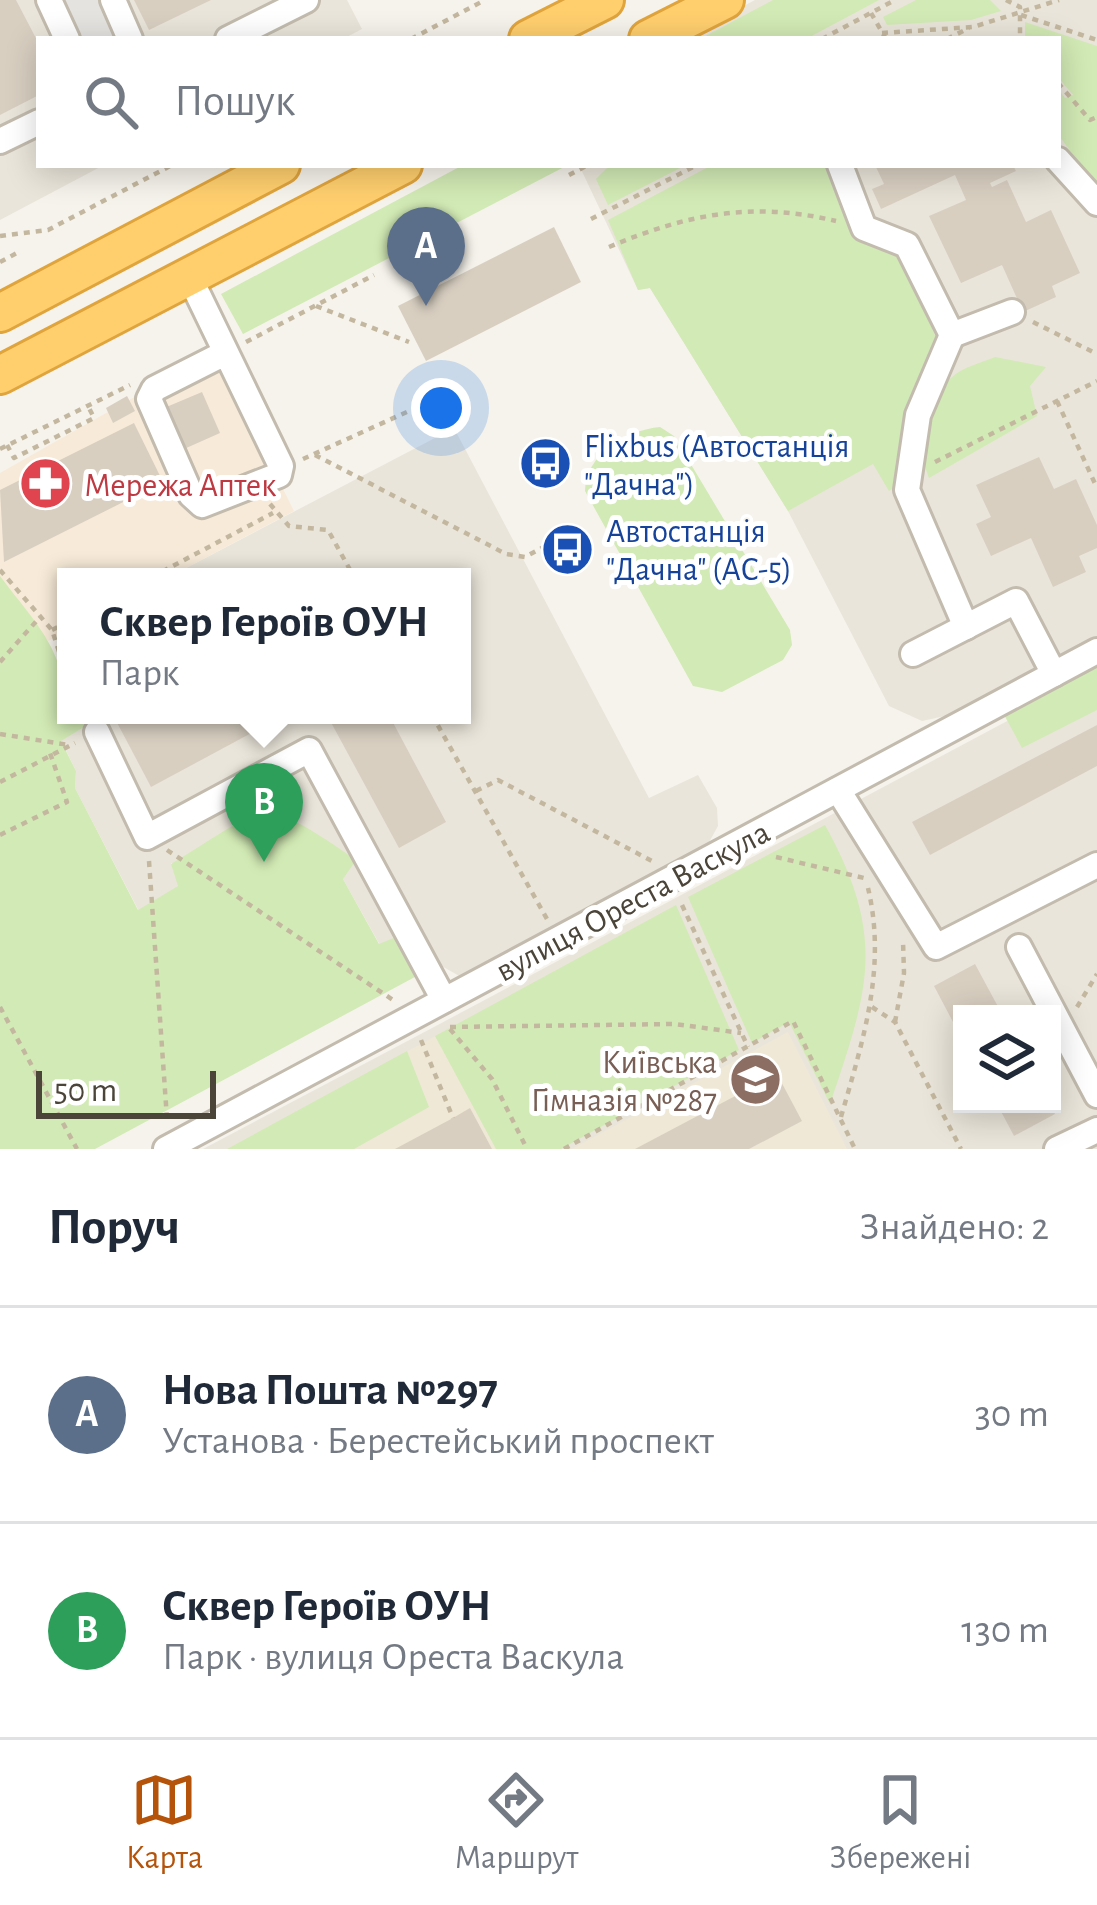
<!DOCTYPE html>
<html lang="uk">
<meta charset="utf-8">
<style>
:root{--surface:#fff;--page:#f2f2f3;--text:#1f2937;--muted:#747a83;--line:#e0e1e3;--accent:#b45309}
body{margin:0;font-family:"Alegreya Sans",sans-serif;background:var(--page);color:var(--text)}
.controls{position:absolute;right:36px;bottom:36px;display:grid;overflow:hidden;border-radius:0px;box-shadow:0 6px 30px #0003}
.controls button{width:108px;height:108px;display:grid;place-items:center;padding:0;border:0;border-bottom:3px solid var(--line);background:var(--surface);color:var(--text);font:60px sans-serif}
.scale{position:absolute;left:36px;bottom:30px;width:180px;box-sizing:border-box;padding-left:12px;border:6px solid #4b4439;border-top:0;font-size:33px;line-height:42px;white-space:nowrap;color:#4b4439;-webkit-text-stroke:9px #fff;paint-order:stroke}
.you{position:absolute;left:441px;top:408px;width:42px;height:42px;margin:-30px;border:9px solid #fff;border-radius:50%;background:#1a73e8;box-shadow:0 0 0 18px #1a73e833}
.badge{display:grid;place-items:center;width:78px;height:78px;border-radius:50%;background:var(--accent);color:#fff;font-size:39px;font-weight:700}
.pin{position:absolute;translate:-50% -99px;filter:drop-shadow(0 3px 6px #0008)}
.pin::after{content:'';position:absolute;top:63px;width:42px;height:36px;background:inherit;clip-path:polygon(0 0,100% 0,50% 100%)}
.popup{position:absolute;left:57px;top:568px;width:414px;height:156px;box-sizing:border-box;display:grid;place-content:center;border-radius:0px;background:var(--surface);filter:drop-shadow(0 3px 9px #0005);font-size:39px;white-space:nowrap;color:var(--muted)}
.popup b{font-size:45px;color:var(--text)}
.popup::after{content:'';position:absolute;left:50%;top:100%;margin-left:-24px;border:24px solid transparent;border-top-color:var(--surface)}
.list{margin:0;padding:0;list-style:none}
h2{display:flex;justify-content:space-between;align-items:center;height:156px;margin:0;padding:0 48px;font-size:51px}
h2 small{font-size:39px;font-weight:400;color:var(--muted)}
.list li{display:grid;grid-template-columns:78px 1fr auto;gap:36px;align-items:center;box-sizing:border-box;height:216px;padding:0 48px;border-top:3px solid var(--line)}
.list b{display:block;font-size:45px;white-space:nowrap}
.list p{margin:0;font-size:39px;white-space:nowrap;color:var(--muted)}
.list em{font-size:39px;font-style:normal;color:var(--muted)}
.icon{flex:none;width:66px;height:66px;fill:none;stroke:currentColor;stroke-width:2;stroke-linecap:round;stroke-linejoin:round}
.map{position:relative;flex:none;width:1097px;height:1149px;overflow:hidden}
.search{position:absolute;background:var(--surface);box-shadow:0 6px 30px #0003;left:36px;right:36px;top:36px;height:132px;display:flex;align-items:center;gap:30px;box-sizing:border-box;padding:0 42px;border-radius:0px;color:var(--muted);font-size:45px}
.sheet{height:588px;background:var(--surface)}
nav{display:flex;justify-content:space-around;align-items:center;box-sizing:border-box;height:168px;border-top:3px solid var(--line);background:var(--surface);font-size:33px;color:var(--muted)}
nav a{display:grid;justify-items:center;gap:6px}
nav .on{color:var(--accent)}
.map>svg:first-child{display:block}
.residential{fill:#eae5da;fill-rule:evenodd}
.commercial{fill:#f7ead8}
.education{fill:#efe8d6}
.green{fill:#d2eab5}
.parking{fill:#e5e3e0}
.building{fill:#d8cfc1}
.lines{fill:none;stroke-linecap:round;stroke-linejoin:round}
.minor-casing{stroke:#c2bbae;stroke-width:30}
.highway-casing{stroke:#e0a43c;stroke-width:42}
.path{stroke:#c4b79f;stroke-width:4.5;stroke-dasharray:6 6;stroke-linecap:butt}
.minor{stroke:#fff;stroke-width:24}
.highway{stroke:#ffcf6e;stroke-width:36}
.labels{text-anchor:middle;stroke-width:10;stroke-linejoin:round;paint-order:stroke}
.transit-label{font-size:33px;fill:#164399;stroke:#fff;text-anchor:start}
.health-label{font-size:33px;fill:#be3a42;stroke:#fff;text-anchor:start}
.street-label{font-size:33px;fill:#4b4439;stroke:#fff}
.education-label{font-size:33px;fill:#785e54;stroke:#fff;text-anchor:end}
</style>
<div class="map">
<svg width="1097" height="1149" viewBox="0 0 1097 1149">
<rect width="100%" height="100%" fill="#f6f3ec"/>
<!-- residential -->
<g class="residential">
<polygon points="0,0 347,0 362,29 343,39 39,39 39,165 104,165 0,220"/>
<polygon points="755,0 1097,0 1097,638 945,716 922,721 889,706 788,511 650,288 638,290 579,165 1058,165 1058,39 681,39"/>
<polygon points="454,428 649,798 698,775 717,808 718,826 708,844 461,977 440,965 426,971 380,945 343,879 171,863 179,886 139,911 75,788 76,771 61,740 90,724 87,715 462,715 462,577 169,577"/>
<path d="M1097,673v476h-894l231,-122zM962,1014h90v90h-90z"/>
</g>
<!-- commercial -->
<polygon class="commercial" points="214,352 294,511 169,577 66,577 66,631 48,641 0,582 0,473"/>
<!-- education -->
<g class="education">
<polygon points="445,1031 510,1149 227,1149"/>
<polygon points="788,1032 847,1149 572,1149"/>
</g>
<!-- green -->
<g class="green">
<polygon points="773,0 879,0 806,39 700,39"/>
<polygon points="916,0 990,0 1001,11 971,20 887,25 883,17"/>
<polygon points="1025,22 1097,46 1097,188 1058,134 1058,89 1065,98 1073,95 1058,77 1058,39 1025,39"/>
<polygon points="463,165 568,165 243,334 221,294"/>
<polygon points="610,165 686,165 608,205 596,179"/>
<polygon points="712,165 832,165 906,268 936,338 904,482 889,491 873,464 788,511 650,288 638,290 608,220"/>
<path d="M995,357l51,10 -16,19 7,30 -108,62c-13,-30 -3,-78 22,-100 11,-11 30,-15 44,-21z"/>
<path d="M660,427l14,9 116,194 2,15 -9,15 -61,32 -29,-6 -108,-195c0,-36 41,-61 75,-64z"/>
<path d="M0,576c38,51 66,73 66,139h21l4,8 -30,18 15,30 -1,17 63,122 40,-24 -7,-22c98,-59 87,-72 185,-4l-13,19 36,65 17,-7 30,34 -331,178h-95z"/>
<polygon points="1097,660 1097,710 1022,748 1002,711"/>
<path d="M825,825c62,112 44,164 5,279l-41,-82 -37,21 -64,-146z"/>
<polygon points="676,905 739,1050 561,1149 496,1149 435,1036"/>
<polygon points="407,1051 429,1107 354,1149 227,1149"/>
</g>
<!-- parking -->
<polygon class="parking" points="36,0 127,0 144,39 54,39"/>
<!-- building -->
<g class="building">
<polygon points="0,0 16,0 39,44 39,95 0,115"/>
<polygon points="134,0 211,0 149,30"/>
<polygon points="875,165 1013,165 1016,171 990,183 992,187 1007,180 1026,222 1051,210 1080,273 1052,286 1056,297 1023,312 1002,265 961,283 929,216 966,200 955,175 881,209 872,189 884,184"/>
<polygon points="554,227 581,282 426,361 398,306"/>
<polygon points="202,392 220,433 175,453 157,411"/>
<polygon points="127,396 135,411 113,423 106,408"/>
<polygon points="134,423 163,482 4,562 0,490"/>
<polygon points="1039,457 1054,489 1076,479 1097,525 1097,548 1079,556 1086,572 1053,587 1031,538 991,556 976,524 991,517 976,485"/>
<polygon points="113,715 285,715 151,787"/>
<polygon points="327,715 389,715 446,822 399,848"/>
<polygon points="1097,725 1097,766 930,855 912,822"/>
<polygon points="975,964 1002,1014 962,1014 962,1039 934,986"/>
<polygon points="777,1074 802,1121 749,1149 635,1149"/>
<polygon points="997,1104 1050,1104 1055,1114 1014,1136"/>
<polygon points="470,1108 492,1149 395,1149 453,1118"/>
</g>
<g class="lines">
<defs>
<g id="minor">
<polyline points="49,0 67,39"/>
<polyline points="113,0 130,39"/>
<polyline points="228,39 306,0"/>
<polyline points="0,141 39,122"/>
<polyline points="1058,160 1097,203"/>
<polyline points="840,165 864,228 907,245 952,335 1012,312"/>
<polyline points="189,276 281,466 279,475 202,505 191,495 149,399 154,389 225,353"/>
<polyline points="952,335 918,415 907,490 966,627"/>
<polyline points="913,654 1016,601 1054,674"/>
<polyline points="97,732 147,837 309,750 444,1000"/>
<polyline points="838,790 936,947 1097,865"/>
<polyline points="1019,947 1097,1095"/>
<polyline points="166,1149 1097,651"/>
<polyline points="1057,1149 1097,1130"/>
</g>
<g id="highway">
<polyline points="528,39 605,0"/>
<polyline points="648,39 725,0"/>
<polyline points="0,313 281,165"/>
<polyline points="0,375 403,165"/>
</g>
</defs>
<!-- minor casing -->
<use href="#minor" class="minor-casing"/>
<!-- highway casing -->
<use href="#highway" class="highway-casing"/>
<!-- path -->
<g class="path">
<polyline points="1006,0 1020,7 1020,39"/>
<polyline points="871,13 886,39"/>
<polyline points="1021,15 1097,40"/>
<polyline points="882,33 973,27 1059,0"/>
<polyline points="411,39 485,0"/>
<polyline points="822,39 895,0"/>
<polyline points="947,39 969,28"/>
<polyline points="1058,83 1090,120 1097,117"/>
<polyline points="569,175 588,165"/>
<polyline points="591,219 697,165"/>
<polyline points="0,236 48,230 172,165"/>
<path d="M609,247c78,-33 143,-46 227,-26"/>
<polyline points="0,262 17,253"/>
<polyline points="316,306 409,342"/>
<polyline points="1033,322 1097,354"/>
<polyline points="246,342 374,275"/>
<polyline points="1057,401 1097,488"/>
<polyline points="7,445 14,458 94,418 87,404"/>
<polyline points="0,449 130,385"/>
<polyline points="315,455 506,554 525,557 579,528"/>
<polyline points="303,459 420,406 453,382"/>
<polyline points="935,462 1097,381"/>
<polyline points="270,504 289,526 328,530 354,577"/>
<polyline points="0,570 52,630 66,673"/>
<polyline points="152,577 273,513"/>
<polyline points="52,630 66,623"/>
<polyline points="0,662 40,617"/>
<polyline points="432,715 547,919"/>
<polyline points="0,734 69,745"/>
<polyline points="0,782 75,743"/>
<polyline points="476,791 498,780 652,861"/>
<polyline points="0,835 67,802 50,753"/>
<polyline points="167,850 393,1000"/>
<polyline points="776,857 864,878"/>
<polyline points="149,861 167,1119"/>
<polyline points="682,905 748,1047"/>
<polyline points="0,1007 77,1149"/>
<polyline points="872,1007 895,1022 961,1149"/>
<polyline points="1077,1007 1097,974"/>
<polyline points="895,1022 904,973 903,941"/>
<polyline points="450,1027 675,1024 741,1033"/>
<polyline points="450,1029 492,1079 527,1149"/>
<polyline points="421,1040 453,1118"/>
<path d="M841,1117c22,-77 46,-149 27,-229"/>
<polyline points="564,1149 793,1021 855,1149"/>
</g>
<!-- minor -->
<use href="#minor" class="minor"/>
<!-- highway -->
<use href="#highway" class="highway"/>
</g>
<!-- icons -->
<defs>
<symbol id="bus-disc" viewBox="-11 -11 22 22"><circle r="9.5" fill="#1a4fb4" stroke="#fff"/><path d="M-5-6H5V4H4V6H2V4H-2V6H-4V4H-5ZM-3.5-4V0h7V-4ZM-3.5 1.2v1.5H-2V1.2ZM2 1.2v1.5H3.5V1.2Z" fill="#fff"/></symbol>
<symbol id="pharmacy-disc" viewBox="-11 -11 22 22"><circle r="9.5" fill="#e0444e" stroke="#fff"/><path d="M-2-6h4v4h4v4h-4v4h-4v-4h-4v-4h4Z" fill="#fff"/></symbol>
<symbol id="school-disc" viewBox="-11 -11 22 22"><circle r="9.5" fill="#8d6e63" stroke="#fff"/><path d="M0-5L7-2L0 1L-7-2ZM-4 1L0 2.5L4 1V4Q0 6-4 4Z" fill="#fff"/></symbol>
</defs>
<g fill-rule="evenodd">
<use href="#bus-disc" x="516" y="434" width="59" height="59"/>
<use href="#pharmacy-disc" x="16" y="454" width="59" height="59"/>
<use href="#bus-disc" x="538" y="520" width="59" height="59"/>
<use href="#school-disc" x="726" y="1050" width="59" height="59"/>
</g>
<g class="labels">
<!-- transit labels -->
<g class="transit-label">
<text x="584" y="457">Flixbus (Автостанція<tspan x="584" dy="38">"Дачна")</tspan></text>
<text x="606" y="542">Автостанція<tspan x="606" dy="38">"Дачна" (АС-5)</tspan></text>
</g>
<!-- health labels -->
<g class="health-label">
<text x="84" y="496">Мережа Аптек</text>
</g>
<!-- street labels -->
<g class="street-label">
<text transform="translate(632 900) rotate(-28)" y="12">вулиця Ореста Васкула</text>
</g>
<!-- education labels -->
<g class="education-label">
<text x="717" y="1073">Київська<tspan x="717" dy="38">Гімназія №287</tspan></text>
</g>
</g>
</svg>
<div class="controls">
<button><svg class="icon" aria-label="layers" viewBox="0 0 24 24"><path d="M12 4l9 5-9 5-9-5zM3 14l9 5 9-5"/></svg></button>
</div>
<div class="scale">50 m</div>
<div class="you"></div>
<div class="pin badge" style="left:426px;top:306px;background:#5c6f8a">A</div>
<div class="pin badge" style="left:264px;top:862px;background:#2e9e5b">B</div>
<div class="popup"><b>Сквер Героїв ОУН</b>Парк</div>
<div class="search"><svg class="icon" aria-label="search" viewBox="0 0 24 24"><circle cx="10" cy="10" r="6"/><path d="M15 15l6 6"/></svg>Пошук</div>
</div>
<section class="sheet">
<h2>Поруч<small>Знайдено: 2</small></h2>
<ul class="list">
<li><span class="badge" style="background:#5c6f8a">A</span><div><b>Нова Пошта №297</b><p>Установа · Берестейський проспект</p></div><em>30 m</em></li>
<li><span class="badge" style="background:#2e9e5b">B</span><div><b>Сквер Героїв ОУН</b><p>Парк · вулиця Ореста Васкула</p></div><em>130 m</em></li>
</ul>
</section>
<nav>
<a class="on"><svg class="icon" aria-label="map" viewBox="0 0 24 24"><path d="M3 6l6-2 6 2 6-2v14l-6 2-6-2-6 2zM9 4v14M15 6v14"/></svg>Карта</a>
<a><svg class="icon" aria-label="directions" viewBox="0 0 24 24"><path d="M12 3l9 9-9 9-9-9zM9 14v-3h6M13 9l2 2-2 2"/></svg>Маршрут</a>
<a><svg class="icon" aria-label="saved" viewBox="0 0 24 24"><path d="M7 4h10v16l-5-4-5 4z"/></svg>Збережені</a>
</nav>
